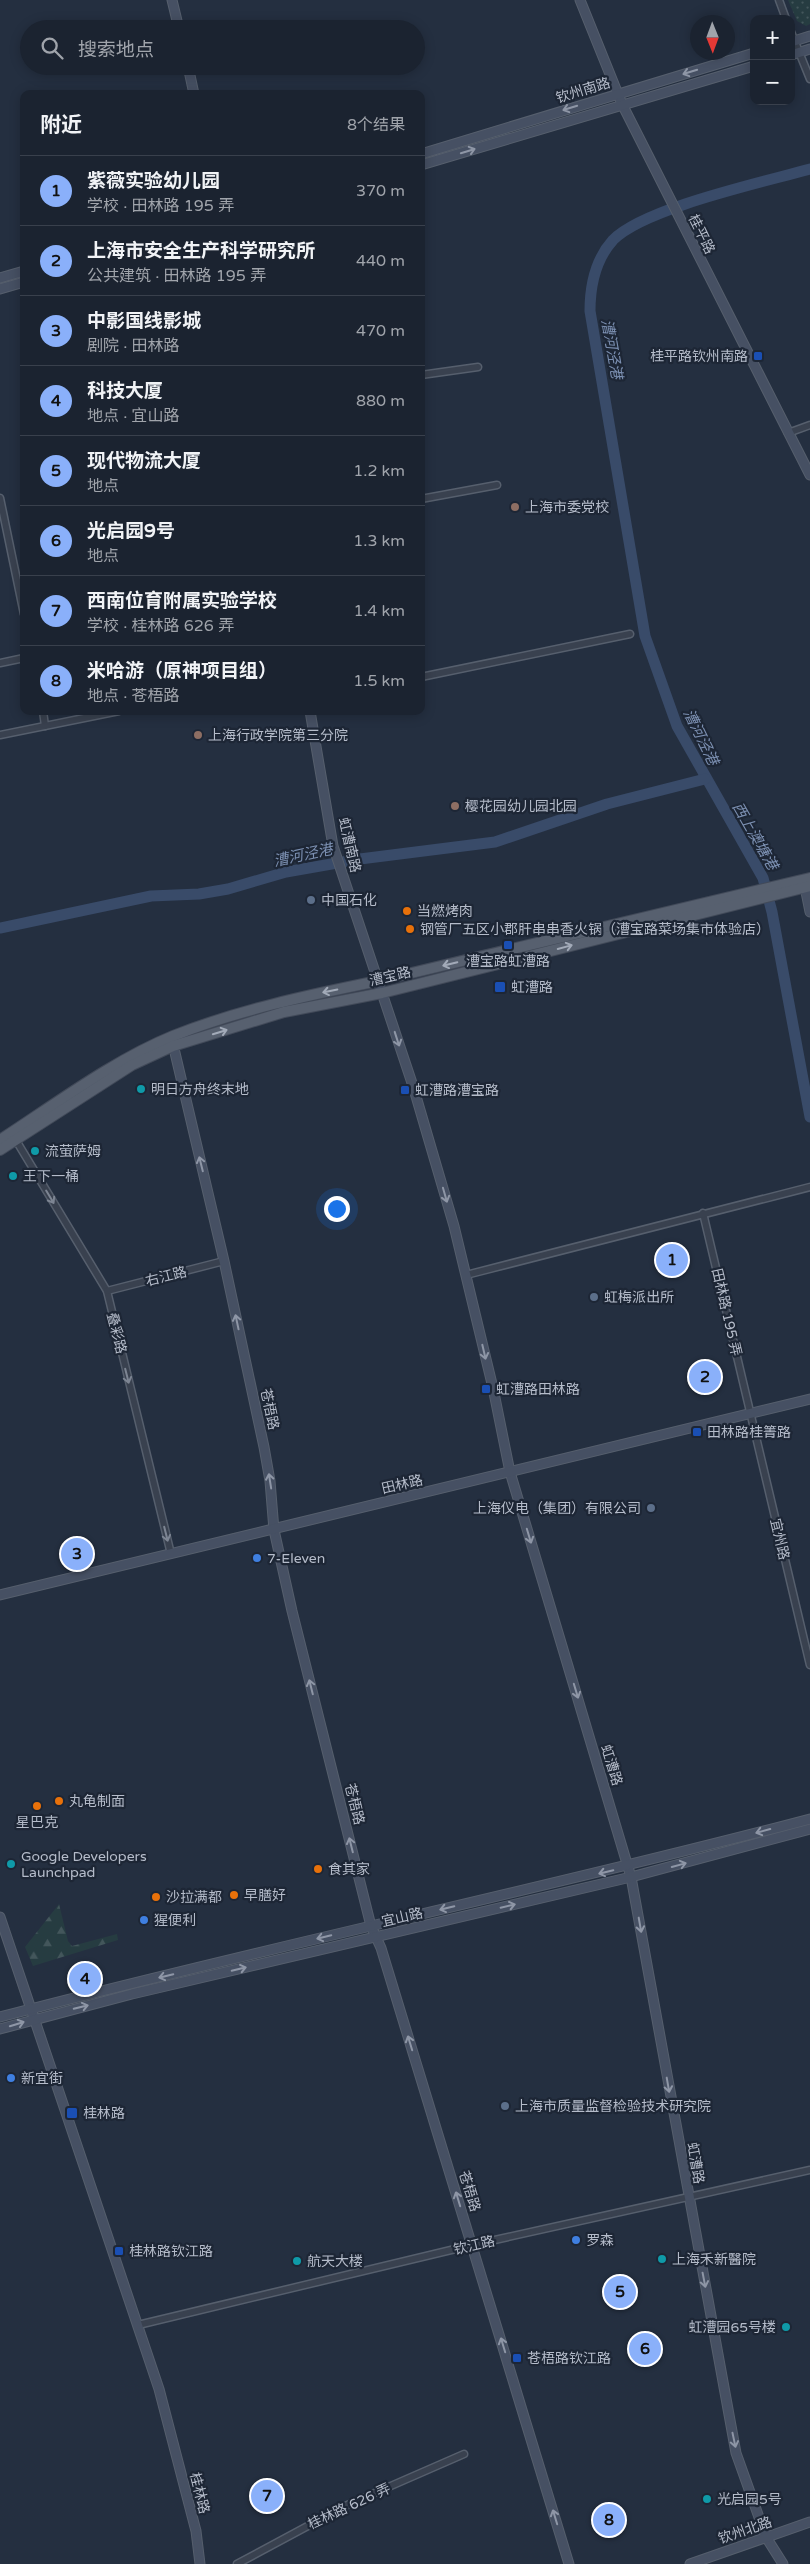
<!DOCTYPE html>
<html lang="zh">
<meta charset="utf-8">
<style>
:root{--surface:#1b2330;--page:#242b38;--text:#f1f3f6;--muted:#a0a4ab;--line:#39404c;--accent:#8ab0fa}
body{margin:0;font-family:"Varela Round","Noto Sans SC",sans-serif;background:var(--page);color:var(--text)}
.controls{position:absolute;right:15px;top:15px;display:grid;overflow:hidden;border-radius:10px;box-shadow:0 2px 12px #0003}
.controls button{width:45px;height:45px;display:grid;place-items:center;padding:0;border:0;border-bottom:1px solid var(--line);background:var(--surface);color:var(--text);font:25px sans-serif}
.compass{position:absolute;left:690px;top:15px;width:45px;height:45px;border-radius:50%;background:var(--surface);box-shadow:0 2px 12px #0003;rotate:179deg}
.you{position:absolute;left:336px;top:1208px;width:18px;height:18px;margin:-12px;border:4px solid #fff;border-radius:50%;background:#1a73e8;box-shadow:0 0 0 8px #1a73e833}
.badge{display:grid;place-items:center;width:32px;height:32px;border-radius:50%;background:var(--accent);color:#111;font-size:16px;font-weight:700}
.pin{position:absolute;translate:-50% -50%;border:2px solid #fff;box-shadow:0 1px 5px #0006}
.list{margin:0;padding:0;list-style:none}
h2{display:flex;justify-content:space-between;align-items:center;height:65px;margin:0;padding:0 20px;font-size:21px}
h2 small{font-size:16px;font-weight:400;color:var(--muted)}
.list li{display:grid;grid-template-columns:32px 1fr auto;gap:15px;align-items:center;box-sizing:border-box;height:70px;padding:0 20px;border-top:1px solid var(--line)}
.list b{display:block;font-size:19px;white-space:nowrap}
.list p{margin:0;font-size:16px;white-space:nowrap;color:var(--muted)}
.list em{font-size:16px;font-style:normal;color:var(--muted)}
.icon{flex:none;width:28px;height:28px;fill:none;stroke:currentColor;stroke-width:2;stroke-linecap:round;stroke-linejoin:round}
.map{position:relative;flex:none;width:810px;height:2564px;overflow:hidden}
.search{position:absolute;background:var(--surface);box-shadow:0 2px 12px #0003;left:20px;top:20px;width:405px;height:55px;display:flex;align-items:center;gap:12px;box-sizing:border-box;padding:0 18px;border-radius:28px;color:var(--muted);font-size:19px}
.panel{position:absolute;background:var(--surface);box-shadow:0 2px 12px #0003;left:20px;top:90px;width:405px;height:625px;border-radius:10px}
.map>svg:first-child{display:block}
.forest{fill:url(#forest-firs)}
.park{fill:url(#park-dots)}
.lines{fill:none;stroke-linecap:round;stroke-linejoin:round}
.river{stroke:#394b69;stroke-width:11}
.street-casing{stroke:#565f6d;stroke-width:9}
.secondary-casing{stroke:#565f6d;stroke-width:11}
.primary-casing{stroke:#424a59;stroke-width:12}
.street{stroke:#39414f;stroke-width:6}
.secondary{stroke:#465063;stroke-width:9}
.primary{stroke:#57606f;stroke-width:10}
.oneway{stroke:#8e96a6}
.oneway2{stroke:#a2aab8}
.oneway3{stroke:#7d8593}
.transit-dot{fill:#1a4fb4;stroke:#1d2635;stroke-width:2}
.education-dot{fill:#8d6e63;stroke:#1d2635;stroke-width:2}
.service-dot{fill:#5c6f8a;stroke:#1d2635;stroke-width:2}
.food-dot{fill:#e8710a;stroke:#1d2635;stroke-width:2}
.culture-dot{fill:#0f9aa8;stroke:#1d2635;stroke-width:2}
.shop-dot{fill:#3f7fe0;stroke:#1d2635;stroke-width:2}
.labels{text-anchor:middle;stroke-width:4.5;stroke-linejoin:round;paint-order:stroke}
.street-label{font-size:14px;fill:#b5bcca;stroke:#1d2635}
.poi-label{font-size:14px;fill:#b5bcca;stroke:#1d2635;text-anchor:start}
.water-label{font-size:15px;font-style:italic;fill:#7c90b2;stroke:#1d2635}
</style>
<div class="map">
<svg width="810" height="2564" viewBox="0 0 810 2564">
<defs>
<pattern id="forest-firs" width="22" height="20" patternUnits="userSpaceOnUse" patternTransform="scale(1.25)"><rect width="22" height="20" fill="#263c41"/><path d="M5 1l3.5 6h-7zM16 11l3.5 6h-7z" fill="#43565b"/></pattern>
<pattern id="park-dots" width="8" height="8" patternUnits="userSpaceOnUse" patternTransform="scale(1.25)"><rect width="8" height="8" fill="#263c41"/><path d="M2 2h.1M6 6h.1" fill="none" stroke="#43565b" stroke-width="1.8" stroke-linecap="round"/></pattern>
</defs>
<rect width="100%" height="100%" fill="#242f40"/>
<!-- forest -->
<polygon class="forest" points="59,1904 68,1941 72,1946 117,1934 118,1940 33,1966 25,1947"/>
<!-- park -->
<polygon class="park" points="788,0 810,0 810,24 806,26 797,21"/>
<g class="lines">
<!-- river -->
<g class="river">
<path d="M810,169c-46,13 -166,39 -197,71 -18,20 -23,45 -23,71l55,325 32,90 86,152 9,34 38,205"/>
<polyline points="0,928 151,896 199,894 228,889 286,872 360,859 495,842 607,804 705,779"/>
</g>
<defs>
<g id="street">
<polyline points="779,0 786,19"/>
<polyline points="791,32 810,79"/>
<polyline points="421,375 478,367"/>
<polyline points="788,433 810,425"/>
<polyline points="0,498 24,614"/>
<polyline points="421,499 497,485"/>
<polyline points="0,663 24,658"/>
<polyline points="421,677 630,634"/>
<polyline points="43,711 45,726"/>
<polyline points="0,735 119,711"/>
<polyline points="14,1137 107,1291 171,1554"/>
<polyline points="703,1213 810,1665"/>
<polyline points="466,1275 810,1187"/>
<polyline points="107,1291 224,1261"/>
<polyline points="138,2325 472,2245 810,2170"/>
<polyline points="237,2564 345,2506 464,2454"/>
</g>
<g id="secondary">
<polyline points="172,0 179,29"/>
<polyline points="580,0 622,104 810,475"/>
<polyline points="791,42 810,36"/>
<polyline points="791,55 810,49"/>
<polyline points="188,66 194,94"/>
<polyline points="421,154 754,53"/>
<polyline points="421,165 754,66"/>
<polyline points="0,278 24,271"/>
<polyline points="0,289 24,282"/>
<polyline points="310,711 333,846 413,1086 454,1226 493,1388 510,1472 631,1877 736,2453 766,2537 783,2564"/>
<polyline points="804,882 810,912"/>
<polyline points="172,1040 224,1261 264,1447 270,1481 274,1530 292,1611 371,1926 381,1948 569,2564"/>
<polyline points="0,1595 810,1399"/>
<polyline points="0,1917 159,2389 196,2531 200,2564"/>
<path d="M0,2017c269,-71 541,-127 810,-198"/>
<polyline points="0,2029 132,1994 631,1877 810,1829"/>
<polyline points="690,2564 810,2522"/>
</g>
<g id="primary">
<path d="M0,1140c54,-35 114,-80 173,-104 65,-26 136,-41 205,-55l432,-103"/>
<polyline points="0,1150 132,1065 173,1046 284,1012 382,993 810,886"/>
</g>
</defs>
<!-- street casing -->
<use href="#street" class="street-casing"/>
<!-- secondary casing -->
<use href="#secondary" class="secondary-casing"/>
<!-- primary casing -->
<use href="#primary" class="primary-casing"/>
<!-- street -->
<use href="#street" class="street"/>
<!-- secondary -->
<use href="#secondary" class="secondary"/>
<!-- primary -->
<use href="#primary" class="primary"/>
</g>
<!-- one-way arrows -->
<defs><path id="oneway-shaft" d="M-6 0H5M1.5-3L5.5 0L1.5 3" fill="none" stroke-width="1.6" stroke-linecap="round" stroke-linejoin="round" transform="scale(1.25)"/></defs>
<g class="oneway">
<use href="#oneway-shaft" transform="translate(690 72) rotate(163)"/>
<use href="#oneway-shaft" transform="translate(570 108) rotate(163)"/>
<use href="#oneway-shaft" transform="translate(468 151) rotate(-17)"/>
<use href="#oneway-shaft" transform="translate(397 1039) rotate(72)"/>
<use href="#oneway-shaft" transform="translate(201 1164) rotate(-104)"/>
<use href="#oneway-shaft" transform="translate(445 1195) rotate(74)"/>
<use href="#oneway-shaft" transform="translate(237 1322) rotate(-102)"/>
<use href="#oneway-shaft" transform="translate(484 1352) rotate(77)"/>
<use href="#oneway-shaft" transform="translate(270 1481) rotate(-99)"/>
<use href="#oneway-shaft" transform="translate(529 1536) rotate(73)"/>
<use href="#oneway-shaft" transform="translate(311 1687) rotate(-104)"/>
<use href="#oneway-shaft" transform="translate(576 1691) rotate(73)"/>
<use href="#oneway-shaft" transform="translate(763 1831) rotate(165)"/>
<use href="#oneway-shaft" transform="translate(351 1845) rotate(-104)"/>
<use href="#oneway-shaft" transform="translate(679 1865) rotate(-15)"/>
<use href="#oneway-shaft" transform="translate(606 1872) rotate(167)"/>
<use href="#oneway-shaft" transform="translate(508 1906) rotate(-13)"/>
<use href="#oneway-shaft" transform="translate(447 1908) rotate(167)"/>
<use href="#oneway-shaft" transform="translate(640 1925) rotate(80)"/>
<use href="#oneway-shaft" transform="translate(324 1937) rotate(166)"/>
<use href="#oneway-shaft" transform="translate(239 1969) rotate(-13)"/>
<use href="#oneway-shaft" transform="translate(166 1976) rotate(166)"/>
<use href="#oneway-shaft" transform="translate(81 2007) rotate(-14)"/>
<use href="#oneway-shaft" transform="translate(17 2024) rotate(-17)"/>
<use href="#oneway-shaft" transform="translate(410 2043) rotate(-107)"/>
<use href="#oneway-shaft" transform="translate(668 2085) rotate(80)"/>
<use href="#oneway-shaft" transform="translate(458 2199) rotate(-107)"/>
<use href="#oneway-shaft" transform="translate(704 2280) rotate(79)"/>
<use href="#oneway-shaft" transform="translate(503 2345) rotate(-107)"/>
<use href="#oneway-shaft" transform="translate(734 2440) rotate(78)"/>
<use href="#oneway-shaft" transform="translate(555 2517) rotate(-107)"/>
</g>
<g class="oneway2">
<use href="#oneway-shaft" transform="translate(565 947) rotate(-15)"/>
<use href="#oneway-shaft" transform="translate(450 964) rotate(167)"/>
<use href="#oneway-shaft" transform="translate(330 991) rotate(168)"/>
<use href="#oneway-shaft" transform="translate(220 1032) rotate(-17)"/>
</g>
<g class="oneway3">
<use href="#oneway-shaft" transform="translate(50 1197) rotate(59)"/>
<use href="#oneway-shaft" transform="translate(127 1376) rotate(76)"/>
<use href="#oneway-shaft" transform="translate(166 1534) rotate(76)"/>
</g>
<!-- markers -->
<g class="transit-dot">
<rect x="753" y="351" width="10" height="10" rx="2.5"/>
<rect x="503" y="940" width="10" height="10" rx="2.5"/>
<rect x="494" y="981" width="12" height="12" rx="2.5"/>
<rect x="400" y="1085" width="10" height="10" rx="2.5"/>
<rect x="481" y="1384" width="10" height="10" rx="2.5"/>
<rect x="692" y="1427" width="10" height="10" rx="2.5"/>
<rect x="66" y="2107" width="12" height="12" rx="2.5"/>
<rect x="114" y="2246" width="10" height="10" rx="2.5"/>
<rect x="512" y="2353" width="10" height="10" rx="2.5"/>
</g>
<g class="education-dot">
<circle cx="515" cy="507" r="5"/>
<circle cx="198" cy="735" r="5"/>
<circle cx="455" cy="806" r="5"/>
</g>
<g class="service-dot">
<circle cx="311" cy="900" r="5"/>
<circle cx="594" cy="1297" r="5"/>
<circle cx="651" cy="1508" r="5"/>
<circle cx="505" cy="2106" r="5"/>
</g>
<g class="food-dot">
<circle cx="407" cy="911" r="5"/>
<circle cx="410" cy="929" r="5"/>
<circle cx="59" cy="1801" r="5"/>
<circle cx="37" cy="1806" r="5"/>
<circle cx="318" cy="1869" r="5"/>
<circle cx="234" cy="1895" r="5"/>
<circle cx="156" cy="1897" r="5"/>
</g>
<g class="culture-dot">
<circle cx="141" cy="1089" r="5"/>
<circle cx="35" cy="1151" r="5"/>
<circle cx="13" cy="1176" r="5"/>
<circle cx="11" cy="1864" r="5"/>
<circle cx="662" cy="2259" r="5"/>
<circle cx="297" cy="2261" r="5"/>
<circle cx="786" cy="2327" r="5"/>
<circle cx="707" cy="2499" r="5"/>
</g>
<g class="shop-dot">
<circle cx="257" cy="1558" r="5"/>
<circle cx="144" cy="1920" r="5"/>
<circle cx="11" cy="2078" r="5"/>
<circle cx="576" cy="2240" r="5"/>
</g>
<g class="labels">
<!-- street labels -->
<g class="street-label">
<text transform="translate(583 90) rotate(-17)" y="5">钦州南路</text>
<text transform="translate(702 234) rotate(64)" y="5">桂平路</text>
<text transform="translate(350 845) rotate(77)" y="5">虹漕南路</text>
<text transform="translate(390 976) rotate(-13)" y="5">漕宝路</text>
<text transform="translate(166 1276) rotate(-14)" y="5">右江路</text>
<text transform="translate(727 1312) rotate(77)" y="5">田林路 195 弄</text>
<text transform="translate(117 1333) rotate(76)" y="5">叠彩路</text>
<text transform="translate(270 1409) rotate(78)" y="5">苍梧路</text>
<text transform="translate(402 1484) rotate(-13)" y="5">田林路</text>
<text transform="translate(780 1539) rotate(77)" y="5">宜州路</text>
<text transform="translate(612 1765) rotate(73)" y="5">虹漕路</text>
<text transform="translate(355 1804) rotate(76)" y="5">苍梧路</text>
<text transform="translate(402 1917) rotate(-13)" y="5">宜山路</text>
<text transform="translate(696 2163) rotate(80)" y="5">虹漕路</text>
<text transform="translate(470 2191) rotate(73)" y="5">苍梧路</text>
<text transform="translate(474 2245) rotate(-13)" y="5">钦江路</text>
<text transform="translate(200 2493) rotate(76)" y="5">桂林路</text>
<text transform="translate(349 2506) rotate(-25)" y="5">桂林路 626 弄</text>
<text transform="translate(745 2530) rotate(-19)" y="5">钦州北路</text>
</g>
<!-- poi labels -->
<g class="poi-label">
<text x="748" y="361" text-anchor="end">桂平路钦州南路</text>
<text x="525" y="512">上海市委党校</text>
<text x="208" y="740">上海行政学院第三分院</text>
<text x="465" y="811">樱花园幼儿园北园</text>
<text x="321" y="905">中国石化</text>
<text x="417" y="916">当燃烤肉</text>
<text x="420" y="934">钢管厂五区小郡肝串串香火锅（漕宝路菜场集市体验店）</text>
<text x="508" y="966" text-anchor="middle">漕宝路虹漕路</text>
<text x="511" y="992">虹漕路</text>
<text x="151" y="1094">明日方舟终末地</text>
<text x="415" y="1095">虹漕路漕宝路</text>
<text x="45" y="1156">流萤萨姆</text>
<text x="23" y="1181">王下一桶</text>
<text x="604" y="1302">虹梅派出所</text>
<text x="496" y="1394">虹漕路田林路</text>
<text x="707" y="1437">田林路桂箐路</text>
<text x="641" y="1513" text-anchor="end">上海仪电（集团）有限公司</text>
<text x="267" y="1563">7-Eleven</text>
<text x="69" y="1806">丸龟制面</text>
<text x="37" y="1827" text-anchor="middle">星巴克</text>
<text x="21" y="1861">Google Developers<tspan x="21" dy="16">Launchpad</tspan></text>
<text x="328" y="1874">食其家</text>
<text x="244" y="1900">早膳好</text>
<text x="166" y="1902">沙拉满都</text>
<text x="154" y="1925">猩便利</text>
<text x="21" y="2083">新宜街</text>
<text x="515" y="2111">上海市质量监督检验技术研究院</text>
<text x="83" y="2118">桂林路</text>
<text x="586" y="2245">罗森</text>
<text x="129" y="2256">桂林路钦江路</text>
<text x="672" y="2264">上海禾新醫院</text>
<text x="307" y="2266">航天大楼</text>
<text x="776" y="2332" text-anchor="end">虹漕园65号楼</text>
<text x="527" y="2363">苍梧路钦江路</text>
<text x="717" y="2504">光启园5号</text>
</g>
<!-- water labels -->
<g class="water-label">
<text transform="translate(612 349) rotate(80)" y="5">漕河泾港</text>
<text transform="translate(701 737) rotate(64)" y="5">漕河泾港</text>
<text transform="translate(755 836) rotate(60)" y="5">西上澳塘港</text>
<text transform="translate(303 855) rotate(-12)" y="5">漕河泾港</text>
</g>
</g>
</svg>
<div class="controls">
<button>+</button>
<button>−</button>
</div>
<svg class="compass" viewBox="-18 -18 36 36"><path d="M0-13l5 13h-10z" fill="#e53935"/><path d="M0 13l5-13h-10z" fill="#a0a4ab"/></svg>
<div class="you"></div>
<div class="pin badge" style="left:672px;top:1260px">1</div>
<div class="pin badge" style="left:705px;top:1377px">2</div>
<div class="pin badge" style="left:77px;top:1554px">3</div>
<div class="pin badge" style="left:85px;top:1979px">4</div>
<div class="pin badge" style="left:620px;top:2292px">5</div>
<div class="pin badge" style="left:645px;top:2349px">6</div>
<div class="pin badge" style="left:267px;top:2496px">7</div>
<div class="pin badge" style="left:609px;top:2520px">8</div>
<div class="search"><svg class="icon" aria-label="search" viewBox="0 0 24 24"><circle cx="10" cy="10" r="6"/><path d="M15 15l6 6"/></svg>搜索地点</div>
<section class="panel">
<h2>附近<small>8个结果</small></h2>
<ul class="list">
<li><span class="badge">1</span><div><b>紫薇实验幼儿园</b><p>学校 · 田林路 195 弄</p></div><em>370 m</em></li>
<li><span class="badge">2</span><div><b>上海市安全生产科学研究所</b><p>公共建筑 · 田林路 195 弄</p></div><em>440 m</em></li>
<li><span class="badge">3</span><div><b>中影国线影城</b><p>剧院 · 田林路</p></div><em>470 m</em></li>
<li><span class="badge">4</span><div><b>科技大厦</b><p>地点 · 宜山路</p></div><em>880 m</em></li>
<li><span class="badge">5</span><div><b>现代物流大厦</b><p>地点</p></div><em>1.2 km</em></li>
<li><span class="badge">6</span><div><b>光启园9号</b><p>地点</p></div><em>1.3 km</em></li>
<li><span class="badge">7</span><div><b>西南位育附属实验学校</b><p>学校 · 桂林路 626 弄</p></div><em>1.4 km</em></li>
<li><span class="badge">8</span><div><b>米哈游（原神项目组）</b><p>地点 · 苍梧路</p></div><em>1.5 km</em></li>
</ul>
</section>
</div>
